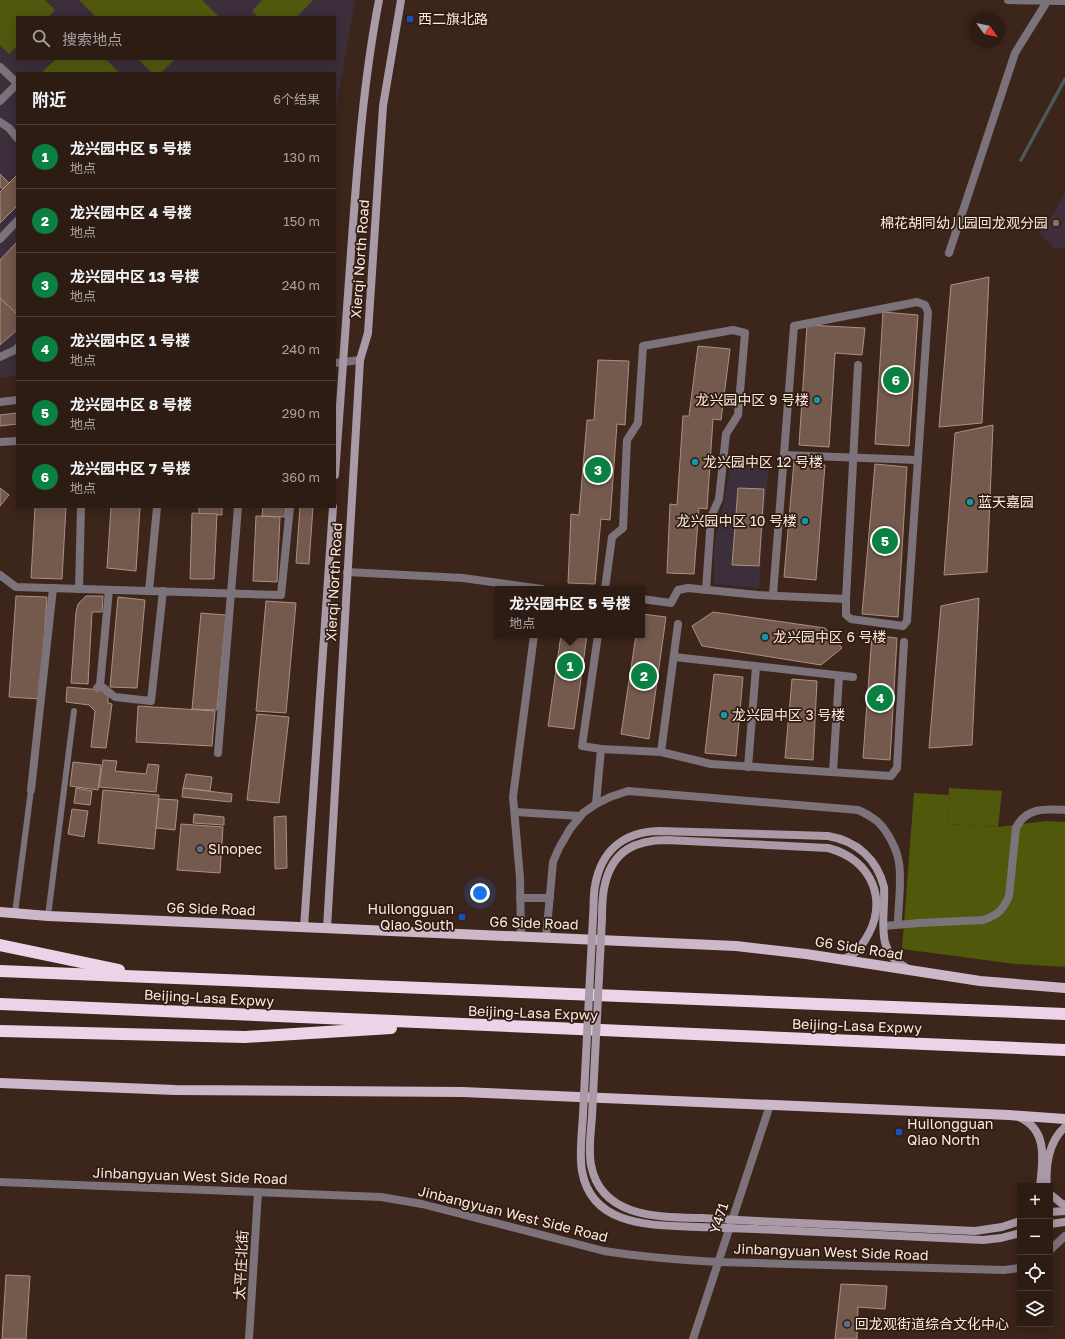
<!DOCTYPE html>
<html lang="zh">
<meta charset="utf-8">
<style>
:root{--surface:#2d1c14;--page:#35251d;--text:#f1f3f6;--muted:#a7a1a0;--line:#483a34;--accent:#0b8043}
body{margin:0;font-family:"Golos Text","Noto Sans SC",sans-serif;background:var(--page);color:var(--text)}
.controls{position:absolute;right:12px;bottom:12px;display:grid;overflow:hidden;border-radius:0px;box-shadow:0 2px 10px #0003}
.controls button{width:36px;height:36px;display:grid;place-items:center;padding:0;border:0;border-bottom:1px solid var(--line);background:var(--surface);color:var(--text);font:20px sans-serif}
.compass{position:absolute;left:969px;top:12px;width:36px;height:36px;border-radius:50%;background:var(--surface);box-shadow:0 2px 10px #0003;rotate:123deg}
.you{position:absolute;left:480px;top:893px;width:14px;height:14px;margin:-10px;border:3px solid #fff;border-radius:50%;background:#1a73e8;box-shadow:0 0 0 6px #1a73e833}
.badge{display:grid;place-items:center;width:26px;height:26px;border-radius:50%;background:var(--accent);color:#fff;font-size:13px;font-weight:700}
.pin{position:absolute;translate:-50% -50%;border:2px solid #fff;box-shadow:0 1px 4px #0006}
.popup{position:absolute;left:495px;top:586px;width:150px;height:52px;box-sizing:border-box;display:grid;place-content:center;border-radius:0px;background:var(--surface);filter:drop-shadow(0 1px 3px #0005);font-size:13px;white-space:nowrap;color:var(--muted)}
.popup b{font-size:15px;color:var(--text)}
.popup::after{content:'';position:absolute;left:50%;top:100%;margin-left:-8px;border:8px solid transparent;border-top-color:var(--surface)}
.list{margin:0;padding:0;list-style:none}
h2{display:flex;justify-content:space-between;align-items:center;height:52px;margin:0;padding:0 16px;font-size:17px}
h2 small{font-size:13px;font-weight:400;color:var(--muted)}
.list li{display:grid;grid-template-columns:26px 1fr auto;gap:12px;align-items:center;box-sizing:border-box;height:64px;padding:0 16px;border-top:1px solid var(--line)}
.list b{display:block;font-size:15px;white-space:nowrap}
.list p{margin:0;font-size:13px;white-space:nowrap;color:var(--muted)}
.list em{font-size:13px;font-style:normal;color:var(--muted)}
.icon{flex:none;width:22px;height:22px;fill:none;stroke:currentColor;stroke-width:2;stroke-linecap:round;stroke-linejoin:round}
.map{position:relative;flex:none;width:1065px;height:1339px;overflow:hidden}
.search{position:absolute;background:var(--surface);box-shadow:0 2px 10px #0003;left:16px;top:16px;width:320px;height:44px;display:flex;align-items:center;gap:10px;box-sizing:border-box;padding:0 14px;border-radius:0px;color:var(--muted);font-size:15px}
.panel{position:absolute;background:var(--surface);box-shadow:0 2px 10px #0003;left:16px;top:72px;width:320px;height:436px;border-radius:0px}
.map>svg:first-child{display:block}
.education{fill:#3c2e3b;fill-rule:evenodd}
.green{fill:#50580e}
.forest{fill:#50580c}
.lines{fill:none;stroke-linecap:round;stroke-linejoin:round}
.stream{stroke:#4b595b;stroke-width:3.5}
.building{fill:#74594d;stroke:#ac9082}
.service{stroke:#7c727a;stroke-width:6}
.minor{stroke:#7c727a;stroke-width:8}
.tertiary{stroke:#7c727a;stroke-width:8}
.secondary{stroke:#aa99a6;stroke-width:8}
.primary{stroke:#cdb8c9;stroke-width:10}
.motorway{stroke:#eed3e8;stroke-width:12}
.secondary-bridge{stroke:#aa99a6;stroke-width:8}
.transit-dot{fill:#1a4fb4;stroke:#321c11;stroke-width:1.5}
.education-dot{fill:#8d6e63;stroke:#321c11;stroke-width:1.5}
.culture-dot{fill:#0f9aa8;stroke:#321c11;stroke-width:1.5}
.service-dot{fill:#5c6f8a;stroke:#321c11;stroke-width:1.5}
.labels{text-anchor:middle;stroke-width:3.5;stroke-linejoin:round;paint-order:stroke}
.poi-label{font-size:14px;fill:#faebe3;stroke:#321c11;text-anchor:start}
.street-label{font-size:14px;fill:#faebe3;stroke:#321c11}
</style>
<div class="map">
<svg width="1065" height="1339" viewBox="0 0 1065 1339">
<rect width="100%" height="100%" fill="#3c251b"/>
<!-- education -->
<g class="education">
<path d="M0,0h355l-20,116v-43h-318v303l-17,2zM17,17h318v42h-318z"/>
<polygon points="1065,193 1065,247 1055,249 1039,232 1054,213"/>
<polygon points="730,459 769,461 759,588 714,584 714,551 717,529 728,484"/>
</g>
<!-- green -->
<g class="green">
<polygon points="0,0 45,0 55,10 48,17 17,17 17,46 9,54 0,45"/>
<polygon points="79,0 202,0 218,16 96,17"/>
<polygon points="262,0 313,0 297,17 258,17 252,11"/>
<polygon points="56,59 106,59 119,73 41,73"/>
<polygon points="138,59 175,59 161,73 152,73"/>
<polygon points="949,788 1002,791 998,827 947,824"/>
</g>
<!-- forest -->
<polygon class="forest" points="914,793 949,795 947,824 998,827 1046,821 1065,822 1065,967 1015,964 902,949"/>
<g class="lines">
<!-- stream -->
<polyline class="stream" points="1021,160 1065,79"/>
</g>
<!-- building -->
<g class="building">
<polygon points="0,174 9,183 3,189 0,187"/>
<polygon points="17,175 17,206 0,223 0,192"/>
<polygon points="17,242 17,309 14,312 0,298 0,260"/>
<polygon points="989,277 982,423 939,427 951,285"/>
<polygon points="0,298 17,314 17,330 0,345"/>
<polygon points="883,312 918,315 909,446 875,444"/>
<polygon points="807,325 865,328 862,355 835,353 829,447 799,445"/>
<polygon points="698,346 730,349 721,420 713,419 707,509 699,508 694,574 667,573 670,504 677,505 683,416 689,416"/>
<polygon points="598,360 629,361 625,425 617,424 610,520 601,519 595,584 568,583 571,514 579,515 587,420 594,420"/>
<polygon points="17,413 17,424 0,426 0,415"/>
<polygon points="993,425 987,572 944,575 955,433"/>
<polygon points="794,461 825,465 816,580 784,577"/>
<polygon points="875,464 907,467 898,617 862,614"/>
<polygon points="0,488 9,495 0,506"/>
<polygon points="738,488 764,489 759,566 732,565"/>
<polygon points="35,507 66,507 62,579 31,578"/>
<polygon points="111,507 140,507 136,571 107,568"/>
<polygon points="199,507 222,507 222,515 199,514"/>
<polygon points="263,507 286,507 285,517 262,516"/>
<polygon points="300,507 313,507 309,564 296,563"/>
<polygon points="192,513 217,514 214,579 190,579"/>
<polygon points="256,516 280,517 277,582 253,581"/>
<polygon points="16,596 47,597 40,699 9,697"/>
<polygon points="86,596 103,596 102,612 92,612 88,684 71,683 76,612 78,604"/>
<polygon points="118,597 145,600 137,688 110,687"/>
<polygon points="979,598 972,745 929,748 941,606"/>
<polygon points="266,601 296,603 286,713 256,711"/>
<polygon points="713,612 825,628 842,648 821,665 702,646 692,626"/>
<polygon points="201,613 226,615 217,710 192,709"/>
<polygon points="642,614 666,617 649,739 621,734 636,635 642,635"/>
<polygon points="561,635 587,635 574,729 548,726"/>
<polygon points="872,635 897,638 890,760 863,758"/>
<polygon points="714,674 743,677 736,756 705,753"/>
<polygon points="792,679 817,681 813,760 785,758"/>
<polygon points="67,687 101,690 108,696 108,703 112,704 106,748 91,747 95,711 89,705 66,702"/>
<polygon points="138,706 215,711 212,746 136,742"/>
<polygon points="257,714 289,717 279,803 247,800"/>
<polygon points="103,760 117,761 115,771 146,774 148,764 159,765 156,792 99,787"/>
<polygon points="73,762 101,765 98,790 70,786"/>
<polygon points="186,774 212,777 210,791 183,788"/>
<polygon points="76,788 92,791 90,805 74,803"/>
<polygon points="183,788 232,794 231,802 182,797"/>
<polygon points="103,790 159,795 154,849 98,843"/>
<polygon points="159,799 178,800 175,830 156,828"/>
<polygon points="72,809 88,811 84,837 68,834"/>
<polygon points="194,814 224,817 224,825 193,823"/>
<polygon points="286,816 287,868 275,869 274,817"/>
<polygon points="181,824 223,827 220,873 177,870"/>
<polygon points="6,1275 30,1276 26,1339 2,1339"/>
<polygon points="841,1284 887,1286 885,1309 858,1307 857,1339 835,1339"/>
</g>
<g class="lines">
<!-- service -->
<g class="service">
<polyline points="15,913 31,790"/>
<polyline points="48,916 74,711"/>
</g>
<!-- minor -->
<g class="minor">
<polyline points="1008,0 1065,1"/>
<polyline points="0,67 17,83"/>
<polyline points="0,101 17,84"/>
<polyline points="0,122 9,128 17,138"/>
<polyline points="0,239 17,221"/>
<polyline points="0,357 15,350 17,348"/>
<polyline points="0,442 17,441"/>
<polyline points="784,455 918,460"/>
<polyline points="347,572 463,578 542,589"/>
<polyline points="0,575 16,587 281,595 290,507"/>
<polyline points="79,589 81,507"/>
<polyline points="605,589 612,537 623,528 627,440 638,423 643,346 733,330 745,333 738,415 726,434 719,499 711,517 706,590"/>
<polyline points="149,591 157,507"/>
<polyline points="773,595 794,326 917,302 925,305 928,312 907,621 903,626 851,619 846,615 846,599"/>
<polyline points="642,599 671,603 678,590 688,588 758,595 846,599 858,365"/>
<polyline points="598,635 582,746 601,749"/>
<polyline points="674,657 853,677"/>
<polyline points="100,685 115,697 151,701 163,591"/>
<polyline points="97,688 100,685 109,590"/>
<polyline points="661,752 678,624"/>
<polyline points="218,753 238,507"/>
<polyline points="748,767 756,667"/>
<polyline points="833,772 839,676"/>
<polyline points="31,790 53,588"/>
<polyline points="596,804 601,749 661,752 711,764 891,776 897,768 904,642"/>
<polyline points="515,812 580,816"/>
<polyline points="520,898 550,898"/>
<path d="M884,926l35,-3 64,-3c15,-5 20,-10 26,-24l7,-68c10,-21 29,-19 49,-18"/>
<polyline points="521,937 520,878 513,797 534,635"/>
<path d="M546,938l7,-76 6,-14 11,-19 13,-16 13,-9 14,-7 18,-6 230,19c7,3 14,7 20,12 10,10 19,27 21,41 3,20 -1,41 -1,61"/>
<polyline points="249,1339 258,1192"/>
</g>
<!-- tertiary -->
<g class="tertiary">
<polyline points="949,253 1015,53 1048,0"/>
<polyline points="335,363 360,360"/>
<polyline points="0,402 17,400"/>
<path d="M0,1182l381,15 41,7 182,47c38,6 76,9 114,11l286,8 16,-2"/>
<polyline points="1050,1250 1065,1236"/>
<polyline points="693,1339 770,1105"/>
</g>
<!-- secondary -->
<g class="secondary">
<path d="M335,475c5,-74 11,-148 16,-223 6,-84 12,-169 28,-252"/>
<path d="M593,917c1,-10 0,-21 2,-31 6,-35 28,-54 64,-55l169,5c29,5 49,23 56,51 2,31 -11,65 23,81"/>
<path d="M602,918c0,-11 0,-23 3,-34 8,-34 31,-44 62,-44l161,8c44,11 62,54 37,92 -6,9 -13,18 -24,19"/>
<polyline points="304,927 333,507"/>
<polyline points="327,928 360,360 368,333 383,106 401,0"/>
<path d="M583,1115c-1,19 -4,38 -1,56 10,57 72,54 116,56"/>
<path d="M592,1116c-1,16 -4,33 -1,49 10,53 68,52 110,53"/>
<path d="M1019,1117c29,13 24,42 21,69"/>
<path d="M1047,1186c-2,-20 2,-45 18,-59"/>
<polyline points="1050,1194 1061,1203 1065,1205"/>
<polyline points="1050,1212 1065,1211"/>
<polyline points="757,1221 975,1231 1002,1227 1020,1221"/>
<polyline points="1050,1224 1065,1222"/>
<polyline points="755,1229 983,1240 1001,1238 1020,1233"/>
</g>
<!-- primary -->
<g class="primary">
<polyline points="0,912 48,916 736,946 806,954 980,981 1065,988"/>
<polyline points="0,1083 175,1090 462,1092 1009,1115 1065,1119"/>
</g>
<!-- motorway -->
<g class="motorway">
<polyline points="0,945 119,970"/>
<polyline points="0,971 1065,1014"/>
<polyline points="0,1004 1065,1050"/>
<polyline points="0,1031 245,1037 391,1028"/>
</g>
<!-- secondary-bridge -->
<g class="secondary-bridge">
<polyline points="583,1115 593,917"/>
<polyline points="592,1116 602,918"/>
<polyline points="701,1218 757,1221"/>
<polyline points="698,1227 755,1229"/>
</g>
</g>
<!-- markers -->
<g class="transit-dot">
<rect x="406" y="15" width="8" height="8" rx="2"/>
<rect x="458" y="913" width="8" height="8" rx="2"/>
<rect x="895" y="1128" width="8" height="8" rx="2"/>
</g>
<circle class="education-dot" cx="1056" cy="223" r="4"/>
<g class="culture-dot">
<circle cx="817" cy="400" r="4"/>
<circle cx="695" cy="462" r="4"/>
<circle cx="970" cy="502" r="4"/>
<circle cx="805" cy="521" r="4"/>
<circle cx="765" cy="637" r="4"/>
<circle cx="724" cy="715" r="4"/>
</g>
<g class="service-dot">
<circle cx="200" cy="849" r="4"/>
<circle cx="847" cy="1324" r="4"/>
</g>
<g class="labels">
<!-- poi labels -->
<g class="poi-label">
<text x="418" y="24">西二旗北路</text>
<text x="1048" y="228" text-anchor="end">棉花胡同幼儿园回龙观分园</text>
<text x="809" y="405" text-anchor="end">龙兴园中区 9 号楼</text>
<text x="703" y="467">龙兴园中区 12 号楼</text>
<text x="978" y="507">蓝天嘉园</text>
<text x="797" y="526" text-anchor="end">龙兴园中区 10 号楼</text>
<text x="773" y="642">龙兴园中区 6 号楼</text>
<text x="732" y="720">龙兴园中区 3 号楼</text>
<text x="208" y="854">Sinopec</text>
<text x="454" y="914" text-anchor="end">Huilongguan<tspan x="454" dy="16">Qiao South</tspan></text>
<text x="907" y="1129">Huilongguan<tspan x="907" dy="16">Qiao North</tspan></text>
<text x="855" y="1329">回龙观街道综合文化中心</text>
</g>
<!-- street labels -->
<g class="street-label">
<text transform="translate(360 259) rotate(-86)" y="5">Xierqi North Road</text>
<text transform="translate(334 582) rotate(-87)" y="5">Xierqi North Road</text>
<text transform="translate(211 909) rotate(2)" y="5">G6 Side Road</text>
<text transform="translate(534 923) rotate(2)" y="5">G6 Side Road</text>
<text transform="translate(859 948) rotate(9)" y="5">G6 Side Road</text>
<text transform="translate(209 998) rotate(3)" y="5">Beijing-Lasa Expwy</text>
<text transform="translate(533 1013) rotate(2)" y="5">Beijing-Lasa Expwy</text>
<text transform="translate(857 1026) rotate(2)" y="5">Beijing-Lasa Expwy</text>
<text transform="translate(190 1176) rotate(2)" y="5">Jinbangyuan West Side Road</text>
<text transform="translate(513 1214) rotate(14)" y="5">Jinbangyuan West Side Road</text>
<text transform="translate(719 1218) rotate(-72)" y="5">Y471</text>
<text transform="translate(831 1252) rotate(2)" y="5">Jinbangyuan West Side Road</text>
<text transform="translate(241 1265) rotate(-87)" y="5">太平庄北街</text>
</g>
</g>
</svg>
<div class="controls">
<button>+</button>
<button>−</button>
<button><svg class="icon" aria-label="locate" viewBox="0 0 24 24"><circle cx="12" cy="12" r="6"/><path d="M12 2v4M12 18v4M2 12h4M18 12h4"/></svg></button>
<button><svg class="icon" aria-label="layers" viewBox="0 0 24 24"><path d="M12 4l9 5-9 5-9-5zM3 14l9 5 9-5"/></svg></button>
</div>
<svg class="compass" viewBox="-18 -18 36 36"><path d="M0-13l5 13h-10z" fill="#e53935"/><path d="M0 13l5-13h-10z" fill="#a7a1a0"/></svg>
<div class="you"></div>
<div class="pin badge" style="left:570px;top:666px">1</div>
<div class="popup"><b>龙兴园中区 5 号楼</b>地点</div>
<div class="pin badge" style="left:644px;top:676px">2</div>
<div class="pin badge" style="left:598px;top:470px">3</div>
<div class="pin badge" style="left:880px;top:698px">4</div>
<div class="pin badge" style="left:885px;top:541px">5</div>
<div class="pin badge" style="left:896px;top:380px">6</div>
<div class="search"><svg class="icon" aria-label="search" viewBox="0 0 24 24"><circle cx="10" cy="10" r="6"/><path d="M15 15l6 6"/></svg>搜索地点</div>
<section class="panel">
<h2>附近<small>6个结果</small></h2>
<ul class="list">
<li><span class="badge">1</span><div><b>龙兴园中区 5 号楼</b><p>地点</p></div><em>130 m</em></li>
<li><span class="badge">2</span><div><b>龙兴园中区 4 号楼</b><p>地点</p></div><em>150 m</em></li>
<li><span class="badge">3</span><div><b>龙兴园中区 13 号楼</b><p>地点</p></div><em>240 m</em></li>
<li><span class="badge">4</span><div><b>龙兴园中区 1 号楼</b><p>地点</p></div><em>240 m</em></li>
<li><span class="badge">5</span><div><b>龙兴园中区 8 号楼</b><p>地点</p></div><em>290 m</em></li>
<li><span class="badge">6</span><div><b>龙兴园中区 7 号楼</b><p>地点</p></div><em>360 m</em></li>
</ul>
</section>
</div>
